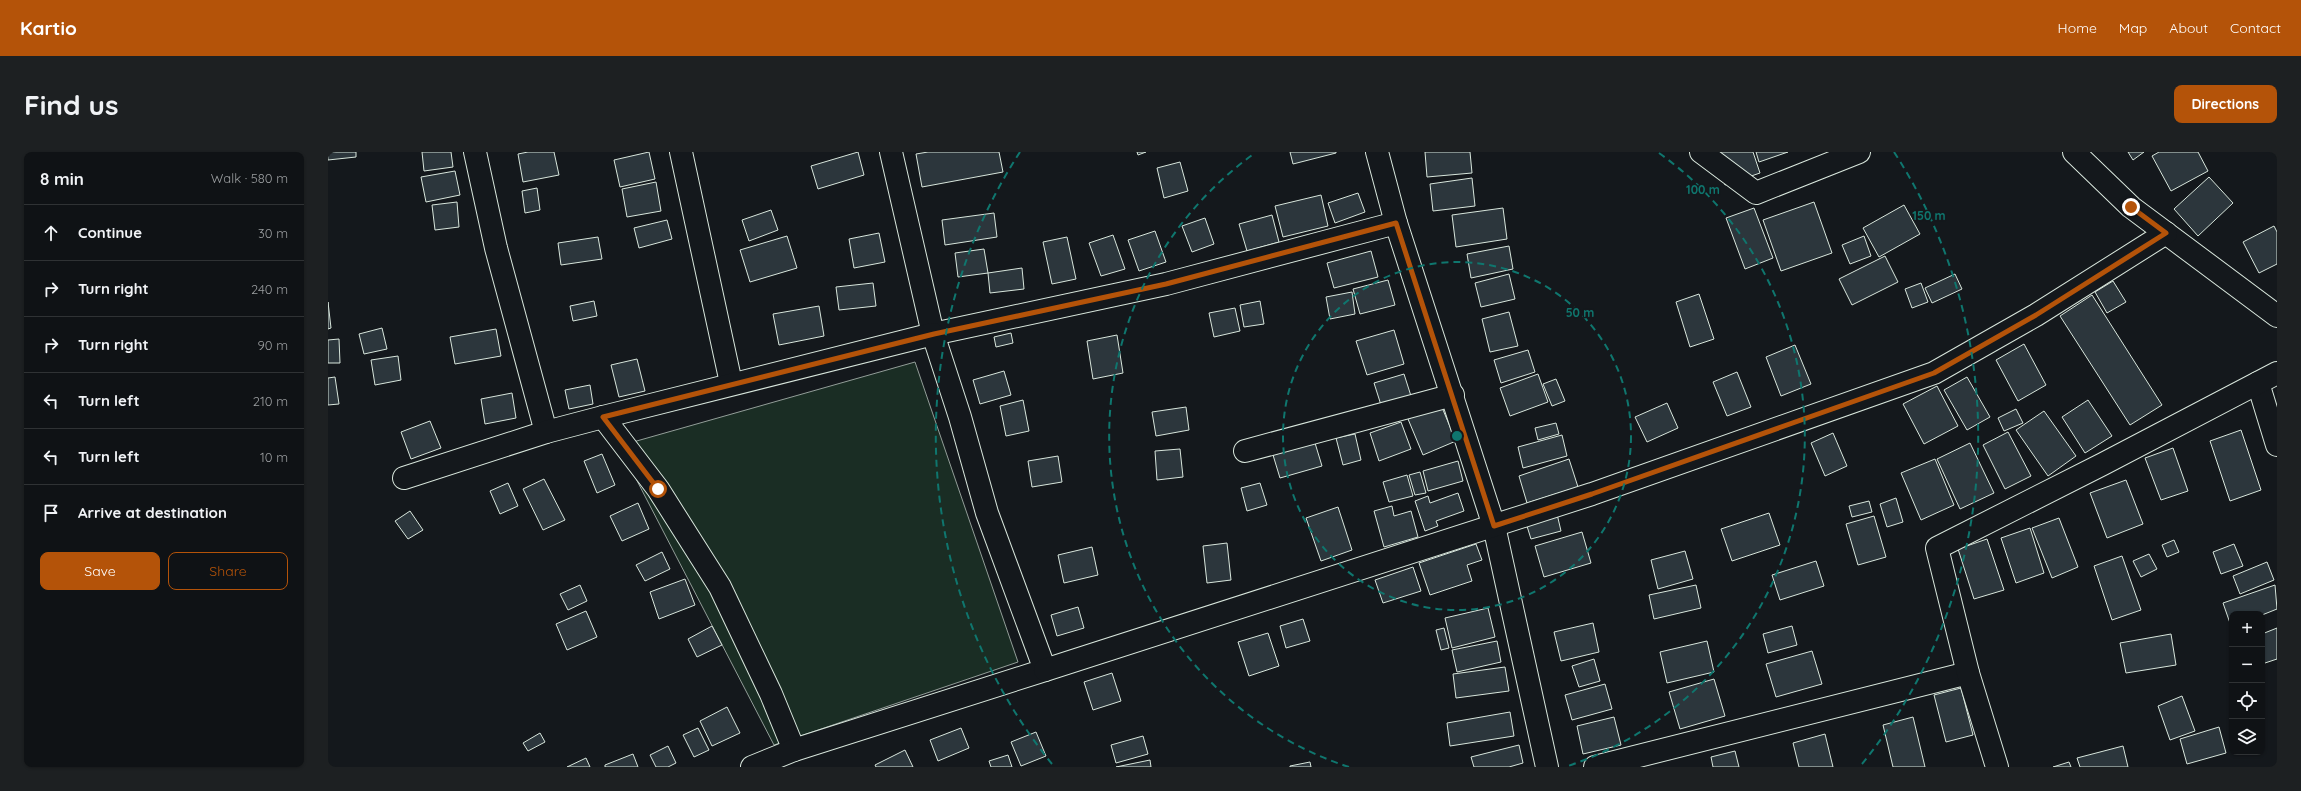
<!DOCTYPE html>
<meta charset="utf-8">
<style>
:root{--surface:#0f1215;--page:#1d2022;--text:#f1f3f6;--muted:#9b9ea0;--line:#2f3234;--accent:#b45309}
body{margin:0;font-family:Quicksand,sans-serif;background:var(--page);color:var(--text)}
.controls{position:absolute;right:12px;bottom:12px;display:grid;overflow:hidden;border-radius:8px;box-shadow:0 1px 3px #0004}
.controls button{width:36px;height:36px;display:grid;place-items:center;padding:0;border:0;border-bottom:1px solid var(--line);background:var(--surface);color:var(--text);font:20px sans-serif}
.stop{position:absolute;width:12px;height:12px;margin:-9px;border:3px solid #b45309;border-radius:50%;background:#fff}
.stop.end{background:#b45309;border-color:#fff;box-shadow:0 1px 4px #0008}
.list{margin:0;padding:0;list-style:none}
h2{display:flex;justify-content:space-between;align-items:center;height:52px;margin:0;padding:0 16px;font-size:17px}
h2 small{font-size:13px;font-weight:400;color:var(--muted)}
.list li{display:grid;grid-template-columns:26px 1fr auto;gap:12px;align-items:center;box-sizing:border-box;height:56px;padding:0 16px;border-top:1px solid var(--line)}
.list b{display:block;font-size:15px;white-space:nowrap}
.list em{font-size:13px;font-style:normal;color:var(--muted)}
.actions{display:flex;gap:8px;padding:12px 16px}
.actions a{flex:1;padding:9px 0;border:1px solid var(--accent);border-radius:8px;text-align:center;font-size:14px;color:var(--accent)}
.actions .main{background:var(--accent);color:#fff}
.icon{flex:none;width:22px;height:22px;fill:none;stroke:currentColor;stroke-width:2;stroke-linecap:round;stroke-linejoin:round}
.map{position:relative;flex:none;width:1949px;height:615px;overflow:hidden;border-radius:8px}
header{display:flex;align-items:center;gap:24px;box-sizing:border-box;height:56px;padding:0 20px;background:var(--accent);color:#fff}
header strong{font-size:19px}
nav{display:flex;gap:22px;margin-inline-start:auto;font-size:14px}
.intro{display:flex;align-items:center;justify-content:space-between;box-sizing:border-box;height:96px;padding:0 24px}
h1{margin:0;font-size:28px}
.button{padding:10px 18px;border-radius:8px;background:var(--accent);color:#fff;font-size:14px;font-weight:700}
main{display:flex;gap:24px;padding:0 24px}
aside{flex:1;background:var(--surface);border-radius:8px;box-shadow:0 1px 3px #0004}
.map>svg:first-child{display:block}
.green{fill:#1a2d24;stroke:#939e99}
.building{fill:#2c363c;stroke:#d8e6dc}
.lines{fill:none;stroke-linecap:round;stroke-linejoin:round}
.minor-casing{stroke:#d8e6dc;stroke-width:24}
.minor{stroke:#14181c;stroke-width:22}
.route{stroke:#b45309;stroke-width:5}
.ring{fill:none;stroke:#0f766e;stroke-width:2;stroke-dasharray:7 5}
.centre{fill:#0f766e;stroke:#14181c;stroke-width:2}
.ring-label{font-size:12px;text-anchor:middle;font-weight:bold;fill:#0f766e;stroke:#14181c;stroke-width:3;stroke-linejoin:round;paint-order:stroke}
</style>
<header>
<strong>Kartio</strong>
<nav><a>Home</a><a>Map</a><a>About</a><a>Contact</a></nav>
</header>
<div class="intro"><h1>Find us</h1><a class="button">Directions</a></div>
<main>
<aside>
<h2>8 min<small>Walk · 580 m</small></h2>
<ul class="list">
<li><svg class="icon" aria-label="ahead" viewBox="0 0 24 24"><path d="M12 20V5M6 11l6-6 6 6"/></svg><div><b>Continue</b></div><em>30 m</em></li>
<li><svg class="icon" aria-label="right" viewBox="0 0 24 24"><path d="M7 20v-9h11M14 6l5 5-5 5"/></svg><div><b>Turn right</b></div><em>240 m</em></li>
<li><svg class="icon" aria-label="right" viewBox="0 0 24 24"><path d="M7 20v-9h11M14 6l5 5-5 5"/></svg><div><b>Turn right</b></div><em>90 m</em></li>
<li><svg class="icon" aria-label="left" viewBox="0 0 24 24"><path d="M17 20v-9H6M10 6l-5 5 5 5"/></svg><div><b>Turn left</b></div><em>210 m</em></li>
<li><svg class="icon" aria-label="left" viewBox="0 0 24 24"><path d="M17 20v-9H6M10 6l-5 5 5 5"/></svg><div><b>Turn left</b></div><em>10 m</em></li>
<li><svg class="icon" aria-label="arrive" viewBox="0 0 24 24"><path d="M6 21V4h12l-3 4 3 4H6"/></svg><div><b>Arrive at destination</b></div></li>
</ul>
<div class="actions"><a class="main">Save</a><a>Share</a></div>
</aside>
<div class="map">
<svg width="1949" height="615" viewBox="0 0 1949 615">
<rect width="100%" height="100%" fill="#14181c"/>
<!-- green -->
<polygon class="green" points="587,210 690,510 446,593 291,294"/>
<!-- building -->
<g class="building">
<polygon points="0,0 28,0 28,5 0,8"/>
<polygon points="94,0 123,0 125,15 96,19"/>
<polygon points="200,0 226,0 231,23 195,30 190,2"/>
<polygon points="321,0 327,27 292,35 286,8"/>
<polygon points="530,0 536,23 490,37 483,14"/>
<polygon points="600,0 671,0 675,20 594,35 588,2"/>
<polygon points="809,0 818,0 810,3"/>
<polygon points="962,0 1008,0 1008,1 965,12"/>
<polygon points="1097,0 1142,0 1144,21 1099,25"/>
<polygon points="1386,0 1425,0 1432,21 1397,33"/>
<polygon points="1428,0 1460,0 1431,10"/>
<polygon points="1800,0 1816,0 1805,8"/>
<polygon points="1831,0 1870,0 1880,19 1843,39 1824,4"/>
<polygon points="852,10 860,39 836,46 829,16"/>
<polygon points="127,19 132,43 98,50 93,25"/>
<polygon points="1881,25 1905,51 1870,84 1846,57"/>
<polygon points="1144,26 1147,54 1105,59 1102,32"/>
<polygon points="328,30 333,59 299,65 294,37"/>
<polygon points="209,36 212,58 197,61 194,39"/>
<polygon points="1030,41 1037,60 1007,71 1000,51"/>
<polygon points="993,43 1000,74 955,85 947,54"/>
<polygon points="129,50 131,75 107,78 104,53"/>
<polygon points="1486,50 1504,101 1453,119 1435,68"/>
<polygon points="1576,53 1592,82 1551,105 1535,76"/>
<polygon points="1175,56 1179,87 1128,95 1124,63"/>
<polygon points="1426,56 1445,106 1417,117 1398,66"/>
<polygon points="443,58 450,78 421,89 414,68"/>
<polygon points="666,61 669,85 617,93 614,68"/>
<polygon points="944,63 951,90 919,99 911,72"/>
<polygon points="877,66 886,92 864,100 854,74"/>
<polygon points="339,68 344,87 311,96 306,76"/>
<polygon points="1946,74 1949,80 1949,112 1931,121 1915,90"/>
<polygon points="827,79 838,110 811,119 800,88"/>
<polygon points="551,81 557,110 526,116 521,87"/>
<polygon points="785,83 797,117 773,124 761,91"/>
<polygon points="459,84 469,116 422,130 412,98"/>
<polygon points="1536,84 1543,104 1522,112 1514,93"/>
<polygon points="270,85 274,107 233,113 230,91"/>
<polygon points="739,85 748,127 724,132 715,90"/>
<polygon points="1181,94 1185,117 1143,126 1139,102"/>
<polygon points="656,97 660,121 630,125 627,101"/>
<polygon points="1043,99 1050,125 1006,136 999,111"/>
<polygon points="1557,104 1570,130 1524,153 1511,127"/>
<polygon points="694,116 696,137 662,141 660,121"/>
<polygon points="1181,122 1187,147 1153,155 1147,131"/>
<polygon points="1627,122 1634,137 1604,151 1597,136"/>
<polygon points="1060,128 1067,153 1032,162 1025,137"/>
<polygon points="1785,129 1798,150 1779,161 1767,140"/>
<polygon points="545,131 548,154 511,158 508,135"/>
<polygon points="1593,131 1600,150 1584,156 1577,137"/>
<polygon points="1024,140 1027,162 1002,167 998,145"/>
<polygon points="1371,142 1386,187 1362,195 1348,150"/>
<polygon points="1764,143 1834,253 1802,273 1732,164"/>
<polygon points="266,149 269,164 245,169 242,154"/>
<polygon points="932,149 936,172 916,175 912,153"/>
<polygon points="0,150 3,176 0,177"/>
<polygon points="491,154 496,184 451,193 445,162"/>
<polygon points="907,156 912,179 886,185 881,161"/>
<polygon points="1181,160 1190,194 1162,200 1154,167"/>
<polygon points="54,176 59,197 36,202 31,182"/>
<polygon points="168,177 173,204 127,212 122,185"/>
<polygon points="1066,178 1076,212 1039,223 1028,189"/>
<polygon points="683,181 685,191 668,195 666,185"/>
<polygon points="789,183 795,221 765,227 759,189"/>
<polygon points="11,187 12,211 0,211 0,188"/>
<polygon points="1696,192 1718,233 1690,249 1668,208"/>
<polygon points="1467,193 1483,232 1453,244 1438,205"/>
<polygon points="1200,198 1207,220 1173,231 1166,208"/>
<polygon points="70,204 73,228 47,233 43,208"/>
<polygon points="309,207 317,239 291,245 283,213"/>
<polygon points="676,219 683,243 652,252 645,228"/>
<polygon points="1409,220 1423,255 1399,264 1385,230"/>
<polygon points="1076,222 1083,244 1053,253 1046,231"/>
<polygon points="1210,222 1220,250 1182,264 1172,236"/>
<polygon points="7,225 11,252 0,253 0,226"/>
<polygon points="1639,225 1662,265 1639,278 1616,238"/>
<polygon points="1228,227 1237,249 1224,254 1215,232"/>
<polygon points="262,233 265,252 241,257 237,238"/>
<polygon points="1609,234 1630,274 1596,292 1575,252"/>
<polygon points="184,241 188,266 157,272 153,247"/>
<polygon points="695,248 701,279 678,284 672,254"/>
<polygon points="1760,248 1784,284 1757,301 1734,265"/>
<polygon points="1339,251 1350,276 1319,290 1307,265"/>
<polygon points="1113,253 1128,289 1095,303 1080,267"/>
<polygon points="858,255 861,278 828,284 824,260"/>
<polygon points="1688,257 1695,271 1676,279 1670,266"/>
<polygon points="1716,259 1748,304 1720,324 1688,278"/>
<polygon points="102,269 113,296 83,307 73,280"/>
<polygon points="1073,270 1083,297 1051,309 1042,281"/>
<polygon points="1228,271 1231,282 1210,288 1207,276"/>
<polygon points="1913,278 1933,338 1902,349 1882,289"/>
<polygon points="1680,280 1703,324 1677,337 1655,293"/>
<polygon points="1505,281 1519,314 1497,324 1483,291"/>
<polygon points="1027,282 1033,308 1015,313 1008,286"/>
<polygon points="1234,283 1239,304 1195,316 1190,295"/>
<polygon points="987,291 994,314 952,326 945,303"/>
<polygon points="1642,291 1666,341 1632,357 1609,307"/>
<polygon points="1845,296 1860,339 1833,348 1817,306"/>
<polygon points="852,297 855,325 829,328 827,299"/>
<polygon points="274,302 287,333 269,341 256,309"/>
<polygon points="730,304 734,330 704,335 700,309"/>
<polygon points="1241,307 1250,335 1199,351 1191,324"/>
<polygon points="1607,307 1626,353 1593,368 1573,321"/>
<polygon points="1130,309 1135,329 1100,339 1095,319"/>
<polygon points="1092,320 1098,341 1087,343 1081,323"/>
<polygon points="1079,323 1085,344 1061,350 1055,330"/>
<polygon points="216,327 237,368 215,378 195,337"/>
<polygon points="1798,328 1815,372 1779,386 1762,341"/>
<polygon points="180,331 190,354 172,362 162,339"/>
<polygon points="932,331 939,353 919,359 913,336"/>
<polygon points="1130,341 1136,359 1108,369 1110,374 1097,379 1087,349 1100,344 1102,351"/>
<polygon points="1568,346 1575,370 1559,375 1552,352"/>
<polygon points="1541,349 1544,360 1524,365 1521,354"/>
<polygon points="310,351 321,377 294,389 282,364"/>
<polygon points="1064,354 1066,364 1083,359 1090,385 1056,395 1046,359"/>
<polygon points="1010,355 1024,398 993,409 978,366"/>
<polygon points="82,359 95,378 80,387 67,369"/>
<polygon points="1441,361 1452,393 1404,409 1393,377"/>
<polygon points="1229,362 1233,379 1203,387 1198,371"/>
<polygon points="1546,364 1558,405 1530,413 1518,372"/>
<polygon points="1731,366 1750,415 1724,426 1704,376"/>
<polygon points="1702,376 1716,421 1688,431 1673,386"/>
<polygon points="1254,380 1263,411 1216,425 1207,394"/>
<polygon points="1659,387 1676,438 1646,447 1630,397"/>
<polygon points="1846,388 1851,400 1839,405 1834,393"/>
<polygon points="899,391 903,428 879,431 875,394"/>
<polygon points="1148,392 1154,408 1139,413 1144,429 1102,443 1091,411"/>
<polygon points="1906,392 1915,414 1893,422 1885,400"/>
<polygon points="764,395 770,423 736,431 730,403"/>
<polygon points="1357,399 1365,427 1330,437 1323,408"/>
<polygon points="334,400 342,417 317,429 308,413"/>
<polygon points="1821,402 1829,417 1813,425 1805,409"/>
<polygon points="1794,404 1813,458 1784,468 1766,414"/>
<polygon points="1488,409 1496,434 1452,448 1444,423"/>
<polygon points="1939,410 1946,428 1912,442 1905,424"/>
<polygon points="1085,415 1093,439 1055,451 1047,428"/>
<polygon points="357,427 367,453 331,467 322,440"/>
<polygon points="252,433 259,449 240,458 232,442"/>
<polygon points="1368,433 1373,456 1326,467 1321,443"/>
<polygon points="1947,433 1949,457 1934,463 1904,462 1903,474 1895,451"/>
<polygon points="750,455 756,476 729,484 723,463"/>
<polygon points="1160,456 1167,485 1124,496 1117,466"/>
<polygon points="258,459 269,485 239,498 228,472"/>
<polygon points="975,467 982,489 958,496 952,474"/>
<polygon points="1265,471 1271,500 1233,509 1226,480"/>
<polygon points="384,474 394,493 369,505 360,487"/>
<polygon points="1464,474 1469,493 1440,501 1435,482"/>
<polygon points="1116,476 1121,496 1113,498 1108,478"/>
<polygon points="1949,476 1949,507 1934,512 1934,482"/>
<polygon points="940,481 951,514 921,524 910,490"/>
<polygon points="1843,482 1848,513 1798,521 1792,491"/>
<polygon points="1169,489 1173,510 1129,520 1124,498"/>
<polygon points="1379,489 1386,520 1339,531 1332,500"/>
<polygon points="1484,499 1494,532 1448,545 1438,512"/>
<polygon points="1266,507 1272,529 1251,535 1244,514"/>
<polygon points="1177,515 1181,539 1128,546 1125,522"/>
<polygon points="784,521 793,549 765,558 756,530"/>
<polygon points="1386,527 1397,564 1352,577 1341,540"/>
<polygon points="1277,532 1284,557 1244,568 1237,543"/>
<polygon points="1633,536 1645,583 1618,590 1606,543"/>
<polygon points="1854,544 1867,579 1842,588 1830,554"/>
<polygon points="399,555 412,581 384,594 372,569"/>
<polygon points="1182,560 1186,584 1122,594 1119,571"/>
<polygon points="1286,565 1293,593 1255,602 1249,574"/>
<polygon points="1585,565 1597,615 1565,615 1555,573"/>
<polygon points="1891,575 1898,601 1859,612 1852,587"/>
<polygon points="370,576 381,598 366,605 355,583"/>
<polygon points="633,576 641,596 610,609 602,588"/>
<polygon points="708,580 718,604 693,614 683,590"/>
<polygon points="212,581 217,590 200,599 195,591"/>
<polygon points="1497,582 1505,615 1471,615 1465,591"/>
<polygon points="815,584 820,602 788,611 783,593"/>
<polygon points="1191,593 1195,611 1181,615 1146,615 1143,605"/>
<polygon points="340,594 348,611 340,615 328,615 322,603"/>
<polygon points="1795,594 1800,615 1752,615 1749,606"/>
<polygon points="577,598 585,615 548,615 547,613"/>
<polygon points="1407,599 1411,615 1385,615 1383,605"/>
<polygon points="305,602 310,615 277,615 277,613"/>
<polygon points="680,603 684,615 663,615 661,609"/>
<polygon points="258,606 262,615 239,615"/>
<polygon points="822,608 823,615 788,615"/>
<polygon points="982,610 983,615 962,615 962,614"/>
<polygon points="1741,610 1743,615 1725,615"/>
</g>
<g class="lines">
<defs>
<g id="minor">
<polyline points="147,0 168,96 218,280"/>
<polyline points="353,0 403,231"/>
<polyline points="563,0 605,182 838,132 1068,71"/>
<polyline points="1049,0 1068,71 1166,374 1219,615"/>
<polyline points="1373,0 1428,41 1531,0"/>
<polyline points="1746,0 1803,55 1949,164"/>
<polyline points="1930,231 1949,293"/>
<polyline points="275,265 330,337 392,435 443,542 466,598"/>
<polyline points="917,299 1125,243"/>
<polyline points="76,326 218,280 275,265 605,182 632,265 659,361 717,518 466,598 424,615"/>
<polyline points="717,518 1264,342 1606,221 1708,163 1838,81"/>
<polyline points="1267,615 1640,521"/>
<polyline points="1669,615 1640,521 1609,396 1775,312 1949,221"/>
</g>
</defs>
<!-- minor casing -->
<use href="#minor" class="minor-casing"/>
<!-- minor -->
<use href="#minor" class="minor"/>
</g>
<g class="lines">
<!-- route -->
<polyline class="route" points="330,337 275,265 606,182 838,132 1068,71 1166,374 1264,342 1606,221 1708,163 1838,81 1803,55"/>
</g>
<!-- distance rings -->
<g class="ring">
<circle cx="1129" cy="284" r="174"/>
<path d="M1021 615A348 348 0 0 1 927 1M1331 1A348 348 0 0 1 1237 615"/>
<path d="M724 612A521 521 0 0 1 692 0M1566 0A521 521 0 0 1 1534 612"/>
</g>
<circle cx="1129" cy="284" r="6" class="centre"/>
<g class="ring-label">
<text x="1375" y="42">100 m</text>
<text x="1601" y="68">150 m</text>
<text x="1252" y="165">50 m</text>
</g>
</svg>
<div class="controls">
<button>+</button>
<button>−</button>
<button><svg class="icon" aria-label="locate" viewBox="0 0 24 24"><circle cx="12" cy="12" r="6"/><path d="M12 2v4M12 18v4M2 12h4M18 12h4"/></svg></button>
<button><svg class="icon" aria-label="layers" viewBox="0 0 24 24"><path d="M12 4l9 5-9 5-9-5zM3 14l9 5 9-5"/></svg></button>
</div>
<div class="stop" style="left:330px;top:337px"></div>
<div class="stop end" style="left:1803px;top:55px"></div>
</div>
</main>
